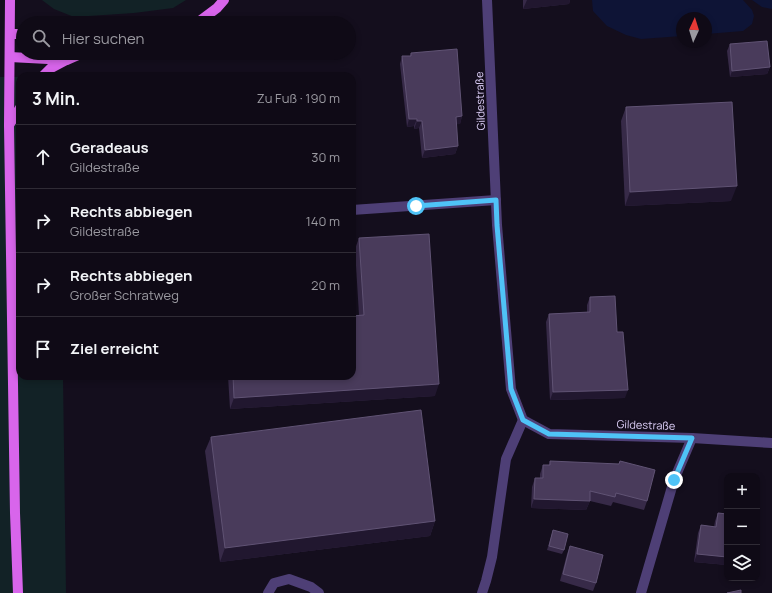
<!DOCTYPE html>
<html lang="de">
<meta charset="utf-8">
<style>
:root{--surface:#0f0a16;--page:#18131f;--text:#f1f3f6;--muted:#9b9aa1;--line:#2f2b35}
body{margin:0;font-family:Manrope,sans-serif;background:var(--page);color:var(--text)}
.controls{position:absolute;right:12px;bottom:12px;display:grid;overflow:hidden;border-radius:8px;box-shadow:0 2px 6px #0003}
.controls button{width:36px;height:36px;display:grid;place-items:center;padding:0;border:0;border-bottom:1px solid var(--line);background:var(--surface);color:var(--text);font:20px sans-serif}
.compass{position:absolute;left:676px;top:12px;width:36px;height:36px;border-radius:50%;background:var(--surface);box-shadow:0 2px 6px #0003;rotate:4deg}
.stop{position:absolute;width:12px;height:12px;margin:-9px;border:3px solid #4fc3f7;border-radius:50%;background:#fff}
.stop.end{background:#4fc3f7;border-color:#fff;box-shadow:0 1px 4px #0008}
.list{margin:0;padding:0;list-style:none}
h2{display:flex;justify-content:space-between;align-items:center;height:52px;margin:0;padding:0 16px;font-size:17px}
h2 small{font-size:13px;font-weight:400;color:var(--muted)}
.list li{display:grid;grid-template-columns:26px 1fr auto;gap:12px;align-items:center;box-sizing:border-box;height:64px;padding:0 16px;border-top:1px solid var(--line)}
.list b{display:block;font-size:15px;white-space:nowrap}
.list p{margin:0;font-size:13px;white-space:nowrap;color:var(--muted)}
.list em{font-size:13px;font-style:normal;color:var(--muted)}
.icon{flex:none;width:22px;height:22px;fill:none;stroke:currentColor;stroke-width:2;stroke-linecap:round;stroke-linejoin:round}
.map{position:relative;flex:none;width:772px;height:593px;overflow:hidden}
.search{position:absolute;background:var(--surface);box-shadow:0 2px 6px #0003;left:16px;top:16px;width:340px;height:44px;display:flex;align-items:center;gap:10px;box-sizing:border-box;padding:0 14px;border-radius:22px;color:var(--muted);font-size:15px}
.panel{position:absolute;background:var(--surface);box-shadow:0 2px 6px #0003;left:16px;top:72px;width:340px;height:308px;border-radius:12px}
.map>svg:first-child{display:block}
.green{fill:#122226}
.water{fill:#0e1436}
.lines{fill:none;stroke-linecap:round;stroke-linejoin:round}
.minor{stroke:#4e3f76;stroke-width:10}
.major{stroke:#d865eb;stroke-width:10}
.wall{fill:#372a48}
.shaded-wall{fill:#21172f}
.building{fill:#493b5b;stroke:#605374}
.route{stroke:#4fc3f7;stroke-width:5}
.labels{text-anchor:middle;stroke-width:3;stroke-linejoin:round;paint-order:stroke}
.street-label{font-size:11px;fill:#ded0f9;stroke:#140e1d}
</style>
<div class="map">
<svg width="772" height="593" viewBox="0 0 772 593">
<rect width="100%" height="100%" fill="#140e1d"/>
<!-- green -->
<g class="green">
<polygon points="42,0 186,0 173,8 134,13 74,17 54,9"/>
<polygon points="0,77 20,77 20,376 63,376 66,593 0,593"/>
</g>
<!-- water -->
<g class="water">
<polygon points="592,0 743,0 752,10 754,16 752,24 743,31 706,34 706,18 682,18 682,36 641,39 626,35 607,26 593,11"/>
<polygon points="752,0 772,0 772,9 762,7"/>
</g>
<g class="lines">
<!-- minor -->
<g class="minor">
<polyline points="487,0 497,225 511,389 523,420 549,434 692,438 772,443"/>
<polyline points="352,210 496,200"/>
<polyline points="268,593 274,583 289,579 311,587 319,593"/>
<polyline points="482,593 486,581 492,557 506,459 523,420"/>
<polyline points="641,593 674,480 692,438"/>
</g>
<!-- major -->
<g class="major">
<polyline points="10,0 9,125 15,513 18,593"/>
<polyline points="197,23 217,8 224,0"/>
<polyline points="10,34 23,34"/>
<polyline points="10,57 67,60 83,53"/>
<polyline points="43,76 51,68 66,60"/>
<polyline points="9,125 20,108"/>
</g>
</g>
<!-- wall -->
<g class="wall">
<polygon points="523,0 570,0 569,4 523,9"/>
<polygon points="730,44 770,67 767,74 730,77 727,51"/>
<polygon points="411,53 462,116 460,124 456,124 458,146 455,154 422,158 419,128 414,129 414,126 407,127 400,64 402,56 410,56"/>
<polygon points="626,107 731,201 625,206 621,121"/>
<polygon points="359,238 435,396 230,409 228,376 352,376 359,315 355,249"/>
<polygon points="590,297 617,332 625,398 550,400 546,322 549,314 587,312 587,305"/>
<polygon points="211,437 435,521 430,536 220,562 205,451"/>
<polygon points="550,461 647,501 644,510 613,502 611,506 590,501 586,510 531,508 532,487 535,478 540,478 540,474 543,465 549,465"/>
<polygon points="718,513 727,514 727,565 694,562 698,533 701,525 714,527 715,521"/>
<polygon points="553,530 564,550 562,554 547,550"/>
<polygon points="570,546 596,583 593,591 560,581 567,554"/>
</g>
<!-- shaded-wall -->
<g class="shaded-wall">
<polygon points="527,0 570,0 569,4 523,9"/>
<polygon points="770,67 767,74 730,77 732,71"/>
<polygon points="462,116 460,124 453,125 456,117"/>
<polygon points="409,119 417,119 414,126 407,127"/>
<polygon points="417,121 422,121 419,128 414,129"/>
<polygon points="458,146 455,154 422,158 425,150"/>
<polygon points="737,186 731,201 625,206 630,192"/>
<polygon points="439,384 435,396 230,409 234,398"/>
<polygon points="628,390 625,398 550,400 553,392"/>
<polygon points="534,499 590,501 586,510 531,508"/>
<polygon points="435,521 430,536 220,562 225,548"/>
<polygon points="697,554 727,557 727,565 694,562"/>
</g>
<!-- building -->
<g class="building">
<polygon points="767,41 770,67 732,71 730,44"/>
<polygon points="457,49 462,116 456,117 458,146 425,150 422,121 417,121 417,119 409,119 402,56 411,56 411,53"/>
<polygon points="732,102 737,186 630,192 626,107"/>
<polygon points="429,234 439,384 234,398 233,376 352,376 352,316 364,315 359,238"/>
<polygon points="615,296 617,332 623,332 628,390 553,392 549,314 590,312 590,297"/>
<polygon points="421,410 435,521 225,548 211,437"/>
<polygon points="550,461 619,464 620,461 655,470 647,501 616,493 615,497 590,491 590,501 534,499 535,478 543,478 543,465 550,465"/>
<polygon points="718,513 727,514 727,557 697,554 701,525 716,527"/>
<polygon points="553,530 568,534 564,550 549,546"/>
<polygon points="570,546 603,555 596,583 563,574"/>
<polygon points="741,590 741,593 727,593"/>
</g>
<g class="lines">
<!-- route -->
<polyline class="route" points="416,206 496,200 497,225 511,389 523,420 549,434 692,438 674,480"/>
</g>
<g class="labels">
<!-- street labels -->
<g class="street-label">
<text transform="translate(480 101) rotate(-92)" y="4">Gildestraße</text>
<text transform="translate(646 425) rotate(2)" y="4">Gildestraße</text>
</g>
</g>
</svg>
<div class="controls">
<button>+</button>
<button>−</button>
<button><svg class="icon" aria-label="layers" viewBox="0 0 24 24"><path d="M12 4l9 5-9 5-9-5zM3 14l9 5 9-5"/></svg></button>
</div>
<svg class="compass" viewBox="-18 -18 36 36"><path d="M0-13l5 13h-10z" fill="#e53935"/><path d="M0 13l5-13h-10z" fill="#9b9aa1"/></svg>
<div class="stop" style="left:416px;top:206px"></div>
<div class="stop end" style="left:674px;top:480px"></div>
<div class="search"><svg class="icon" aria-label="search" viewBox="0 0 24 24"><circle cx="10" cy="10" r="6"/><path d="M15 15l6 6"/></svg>Hier suchen</div>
<section class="panel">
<h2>3 Min.<small>Zu Fuß · 190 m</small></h2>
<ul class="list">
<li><svg class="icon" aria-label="ahead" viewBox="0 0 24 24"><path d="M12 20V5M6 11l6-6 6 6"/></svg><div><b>Geradeaus</b><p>Gildestraße</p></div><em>30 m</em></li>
<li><svg class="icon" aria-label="right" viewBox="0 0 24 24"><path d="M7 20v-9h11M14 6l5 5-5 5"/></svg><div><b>Rechts abbiegen</b><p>Gildestraße</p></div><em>140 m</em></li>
<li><svg class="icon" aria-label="right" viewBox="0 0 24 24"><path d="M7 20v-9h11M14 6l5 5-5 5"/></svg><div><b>Rechts abbiegen</b><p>Großer Schratweg</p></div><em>20 m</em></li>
<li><svg class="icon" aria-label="arrive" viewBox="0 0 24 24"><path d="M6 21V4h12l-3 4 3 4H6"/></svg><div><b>Ziel erreicht</b></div></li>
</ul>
</section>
</div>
